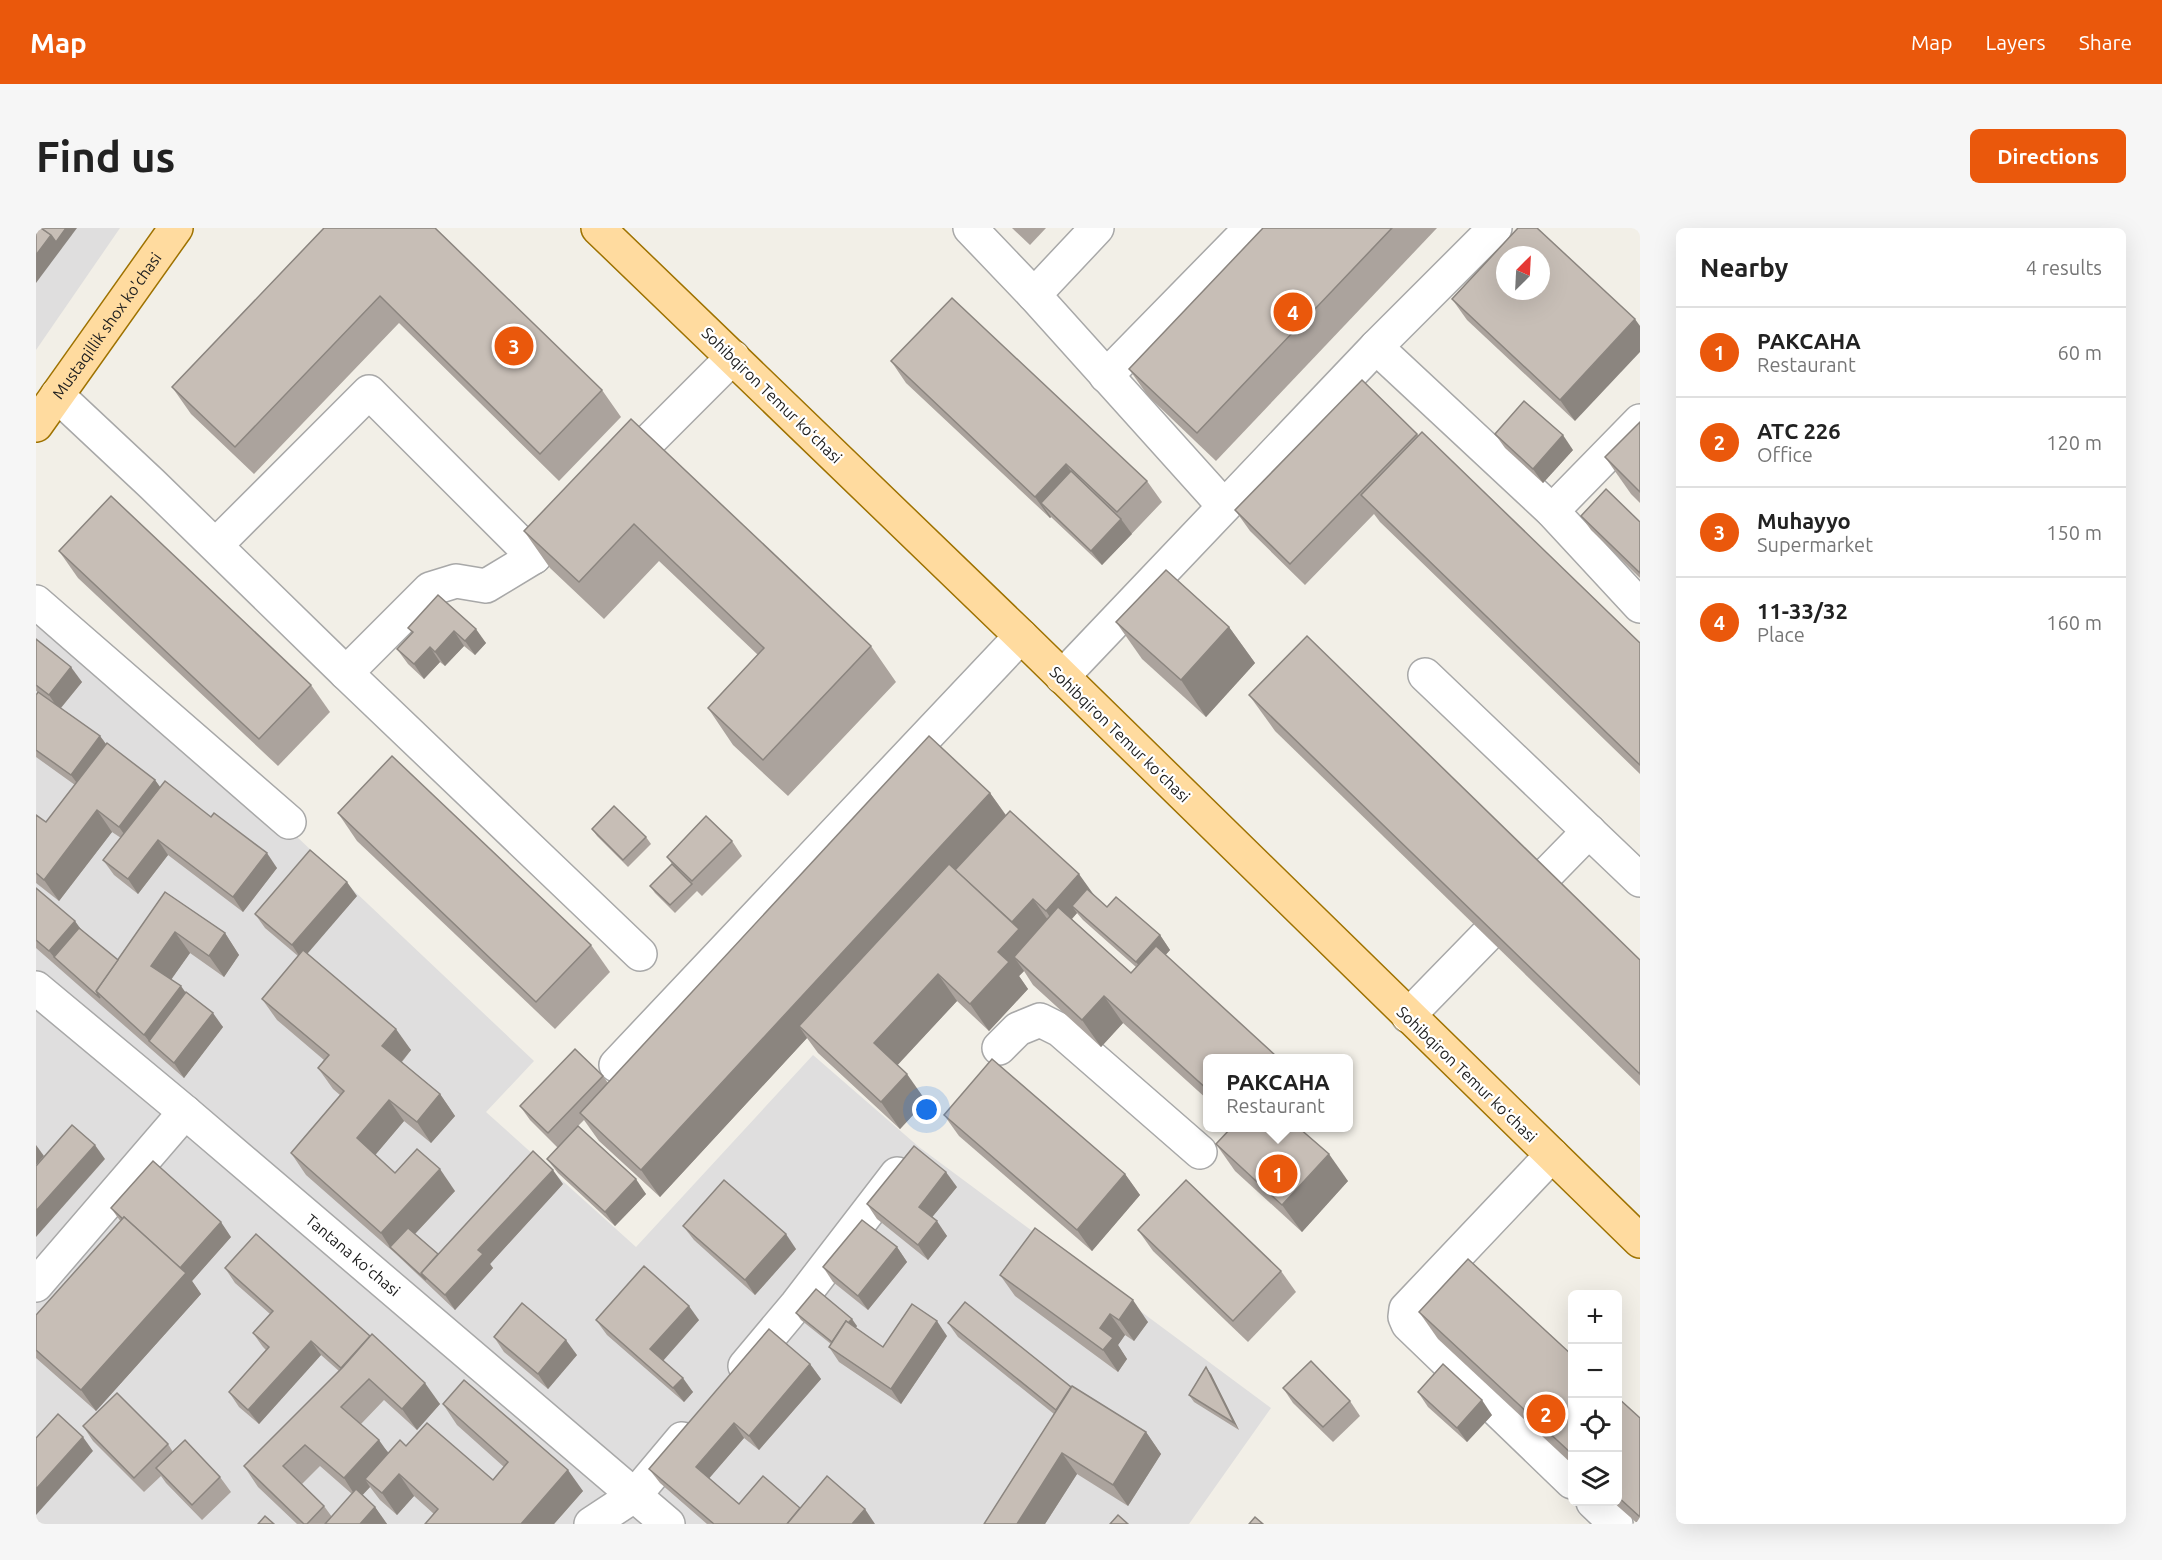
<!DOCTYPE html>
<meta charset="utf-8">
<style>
:root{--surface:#fff;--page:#f6f6f6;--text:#222;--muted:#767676;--line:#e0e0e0;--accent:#ea580c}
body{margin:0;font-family:Ubuntu,sans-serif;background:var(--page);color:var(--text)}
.controls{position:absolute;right:18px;bottom:18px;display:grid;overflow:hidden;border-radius:9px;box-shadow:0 6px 24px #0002}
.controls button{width:54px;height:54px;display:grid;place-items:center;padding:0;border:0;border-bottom:2px solid var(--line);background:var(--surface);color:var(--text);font:30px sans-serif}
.compass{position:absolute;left:1460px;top:18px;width:54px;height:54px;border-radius:50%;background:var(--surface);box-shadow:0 6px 24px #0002;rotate:24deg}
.you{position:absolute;left:891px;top:882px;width:21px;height:21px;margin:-15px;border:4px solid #fff;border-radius:50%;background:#1a73e8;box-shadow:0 0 0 9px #1a73e833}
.badge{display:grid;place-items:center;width:39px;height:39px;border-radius:50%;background:var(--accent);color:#fff;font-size:20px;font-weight:700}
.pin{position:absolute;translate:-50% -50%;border:3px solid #fff;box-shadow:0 2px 6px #0006}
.popup{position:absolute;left:1167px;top:826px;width:150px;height:78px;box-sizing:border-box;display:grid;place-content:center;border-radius:9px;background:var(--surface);filter:drop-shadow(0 2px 4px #0005);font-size:20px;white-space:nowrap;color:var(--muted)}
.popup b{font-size:22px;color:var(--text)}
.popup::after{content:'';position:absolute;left:50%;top:100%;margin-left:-12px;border:12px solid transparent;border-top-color:var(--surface)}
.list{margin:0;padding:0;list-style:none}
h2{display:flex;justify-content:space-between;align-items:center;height:78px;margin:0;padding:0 24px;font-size:26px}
h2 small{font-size:20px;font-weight:400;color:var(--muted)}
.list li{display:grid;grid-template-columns:39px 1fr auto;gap:18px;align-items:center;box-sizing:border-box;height:90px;padding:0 24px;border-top:2px solid var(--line)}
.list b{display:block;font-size:22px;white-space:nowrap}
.list p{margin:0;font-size:20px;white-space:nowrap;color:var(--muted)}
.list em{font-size:20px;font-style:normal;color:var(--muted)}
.icon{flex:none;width:33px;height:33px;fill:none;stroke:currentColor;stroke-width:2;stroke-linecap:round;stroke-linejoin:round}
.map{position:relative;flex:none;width:1604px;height:1296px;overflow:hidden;border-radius:9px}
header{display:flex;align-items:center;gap:36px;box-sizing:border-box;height:84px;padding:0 30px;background:var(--accent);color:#fff}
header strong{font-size:28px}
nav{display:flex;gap:33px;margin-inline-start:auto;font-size:21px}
.intro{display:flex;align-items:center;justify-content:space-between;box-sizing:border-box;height:144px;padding:0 36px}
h1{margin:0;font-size:42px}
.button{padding:15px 27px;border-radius:9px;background:var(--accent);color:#fff;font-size:21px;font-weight:700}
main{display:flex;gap:36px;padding:0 36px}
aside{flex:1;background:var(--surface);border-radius:9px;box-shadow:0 6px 24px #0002}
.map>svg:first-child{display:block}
.residential{fill:#dfdede}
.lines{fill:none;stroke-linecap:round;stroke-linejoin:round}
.minor-casing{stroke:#a8a8a8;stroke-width:36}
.major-casing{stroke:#9e7200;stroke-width:36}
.minor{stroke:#fff;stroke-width:33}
.major{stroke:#ffdb9f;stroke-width:33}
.wall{fill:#aba39d;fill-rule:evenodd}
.shaded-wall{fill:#8b857f}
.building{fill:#c7beb6;stroke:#8b857f;stroke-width:1.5;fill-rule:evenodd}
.labels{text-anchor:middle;stroke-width:4.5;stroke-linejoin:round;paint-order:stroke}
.street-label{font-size:16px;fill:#212121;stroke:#fff}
</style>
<header>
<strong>Map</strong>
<nav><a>Map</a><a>Layers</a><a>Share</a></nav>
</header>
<div class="intro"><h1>Find us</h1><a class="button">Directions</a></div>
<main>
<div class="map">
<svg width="1604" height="1296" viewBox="0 0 1604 1296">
<rect width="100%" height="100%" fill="#f2efe7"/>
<!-- residential -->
<g class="residential">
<polygon points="0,0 84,0 0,122"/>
<polygon points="0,398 259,607 498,833 450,884 600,1019 777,827 883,919 1235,1180 1153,1296 0,1296"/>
</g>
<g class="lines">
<defs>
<g id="minor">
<polyline points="934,0 998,67"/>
<polyline points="1061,0 998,67 1188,278"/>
<polyline points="1340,119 1516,283 1604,378"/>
<polyline points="1070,148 1215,0"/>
<polyline points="21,167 116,256 310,445"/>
<polyline points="584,242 697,129"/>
<polyline points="1516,283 1604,193"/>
<polyline points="535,291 498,329 450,358 420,353 394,361 310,445 604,726"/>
<polyline points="180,317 333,164 498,329"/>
<polyline points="0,374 253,594"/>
<polyline points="1389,447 1604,652"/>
<polyline points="1026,449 1340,119 1459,0"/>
<polyline points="1507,650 1553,603"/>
<polyline points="0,760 149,884 632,1296"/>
<polyline points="1372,788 1450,708"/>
<polyline points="963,820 982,801 1004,792 1024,802 1164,924"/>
<polyline points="580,837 985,408"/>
<polyline points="1516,927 1370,1081 1369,1089 1372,1096 1536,1254"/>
<polyline points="0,1057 149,884"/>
<polyline points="709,1138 761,1076 861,946"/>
<polyline points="1557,1274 1580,1296"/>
<polyline points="555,1296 599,1267 646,1211"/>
</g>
<g id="major">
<polyline points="562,0 985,408 1604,1013"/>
<path id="s1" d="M0,197l140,-197"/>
</g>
</defs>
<!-- minor casing -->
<use href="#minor" class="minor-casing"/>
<!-- major casing -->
<use href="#major" class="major-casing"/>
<!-- minor -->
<use href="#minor" class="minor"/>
<!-- major -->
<use href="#major" class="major"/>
</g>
<!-- wall -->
<g class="wall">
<polygon points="288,0 566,162 585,189 523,253 363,95 218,246 155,186 136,159"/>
<polygon points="976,0 1010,0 994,17"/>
<polygon points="1227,0 1401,0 1180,233 1112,168 1093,141"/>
<polygon points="1482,0 1539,193 1431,92 1416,71"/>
<polygon points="855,133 1111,253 1126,274 1066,337 1015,289 1014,290 870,155"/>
<polygon points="595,191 835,418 860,454 752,568 697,517 672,480 722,427 623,333 568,391 514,340 488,303"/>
<polygon points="1604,194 1604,275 1595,266 1569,229"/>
<polygon points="1381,206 1604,415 1604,546 1344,294 1338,286 1269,357 1214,303 1199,282"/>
<polygon points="1459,206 1537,222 1507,255 1469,220"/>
<polygon points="1545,288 1604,294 1604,350 1555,302"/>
<polygon points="23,323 275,457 294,484 242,538 42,350"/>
<polygon points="402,367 450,415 439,427 428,418 409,438 404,434 388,451 372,436 361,421 376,405 372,400"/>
<polygon points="1080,394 1193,399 1219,435 1170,489 1106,431"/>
<polygon points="0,411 46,454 25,480 64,508 70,516 119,552 124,559 241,640 207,684 132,627 102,666 78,647 67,632 85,610 76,604 23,673 0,655 0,587 10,594 39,557 0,529 0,467 2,464 0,463"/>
<polygon points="1213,467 1604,732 1604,858 1239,503"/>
<path d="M954,565l16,22 101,92 53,28 10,15 -5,5 43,104v41l-85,-77 -22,24 -68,-62 -9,-14 -5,5 9,13 -39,42 -32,-30 -60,64 29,36 -26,28 -82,-76 -11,-15 -147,159 -61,-56 -15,-21 -6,6 68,68 -31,32 -57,-53 -11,-14 11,-11 -28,-28 -10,-14 83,-30 5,7zM1041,685l6,7 53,47 -5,6 -59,-54z"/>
<polygon points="302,585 555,717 574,744 519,801 321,613"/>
<polygon points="556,601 610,609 615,616 592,639 561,608"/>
<polygon points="696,613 706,628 666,668 661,663 639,685 619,665 614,658 636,636 631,629"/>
<polygon points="0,660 43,700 82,732 129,664 189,705 203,727 188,749 154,725 135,751 187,799 148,850 0,720"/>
<polygon points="321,668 271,725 375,822 366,834 404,866 419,888 395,915 368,893 339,927 359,945 419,963 379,1006 402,1026 527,956 454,1036 457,1040 419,1082 360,1026 270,947 255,925 304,867 297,861 282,840 288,832 241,792 226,771 262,728 229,700 219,686"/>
<polygon points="908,887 1089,946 1104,967 1056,1023 923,908"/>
<polygon points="1180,916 1312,953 1266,1004 1199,943"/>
<polygon points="921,959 896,989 911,1008 892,1032 841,991 831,976"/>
<polygon points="75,980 195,1009 156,1053 165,1066 60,1183 0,1130 0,1087 85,994"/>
<polygon points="647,998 760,1021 719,1067 658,1012"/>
<polygon points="1102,1002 1245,1043 1260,1064 1212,1114 1117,1023"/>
<polygon points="861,1019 871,1034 832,1082 797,1054 787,1039"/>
<path d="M189,1040l215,136 -23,26 -33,-30 -23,24 28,29 17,-7 87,34 11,-13 -47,-42 -14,-21 140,87 -29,33h-129l9,-10 -20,-18 -17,19 -17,-15 -10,-13 -8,8 13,12 12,17h-90l-39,-37 -14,-21 95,-95 -18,-16 -62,69 -20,-17 -10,-15 37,-42 -3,-3 -10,-14 17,-19 -35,-31zM284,1238l32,28 -20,23 -8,-11 -22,-22z"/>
<polygon points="964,1047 1112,1094 1098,1113 1089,1107 1082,1117 1091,1131 1082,1144 979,1068"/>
<polygon points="1383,1084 1536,1127 1536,1236 1402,1111"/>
<polygon points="760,1085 821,1098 820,1100 847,1119 911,1108 865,1176 803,1134 793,1119 795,1116 765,1092"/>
<polygon points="560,1092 663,1092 627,1133 657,1164 648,1174 571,1107"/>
<polygon points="912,1095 1035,1159 1110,1204 1125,1226 1092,1278 1041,1246 1009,1296 948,1296 1018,1186 922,1109"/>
<polygon points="458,1109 541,1127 512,1161 468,1124"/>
<polygon points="774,1136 785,1151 723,1222 708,1210 673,1250 703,1276 764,1280 839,1296 671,1296 624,1255 613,1241"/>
<polygon points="1175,1146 1203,1202 1158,1174 1153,1167"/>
<polygon points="1247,1160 1314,1173 1324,1188 1297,1214 1257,1175"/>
<polygon points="1382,1164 1456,1187 1431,1214 1392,1179"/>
<polygon points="1581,1169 1604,1190 1604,1296 1602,1296 1577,1274 1581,1274"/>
<polygon points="47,1198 132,1216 137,1224 184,1249 195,1264 166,1292 130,1255 125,1248 108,1264 57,1213"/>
</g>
<!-- shaded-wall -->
<g class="shaded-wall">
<polygon points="30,0 41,0 0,55 0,27 15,7"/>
<polygon points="1599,91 1604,98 1604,124 1539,193 1524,172"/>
<polygon points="1527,207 1537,222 1507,255 1497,241"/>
<polygon points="1030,236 1045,258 1005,275 1015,289 1014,290 999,269"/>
<polygon points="1085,291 1096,306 1066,337 1055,323"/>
<polygon points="1193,399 1219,435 1170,489 1145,452"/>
<polygon points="440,401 450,415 439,427 429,413"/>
<polygon points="418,403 428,418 409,438 399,424"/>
<polygon points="394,419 404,434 388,451 378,436"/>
<polygon points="35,439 46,454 23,482 13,467"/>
<polygon points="64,508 75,523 46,562 35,547"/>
<polygon points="119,552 134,573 98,620 83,599"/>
<polygon points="954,565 973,592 763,798 771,810 624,969 605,942"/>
<polygon points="61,582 76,604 23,673 8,652"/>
<polygon points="122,612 132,627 102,666 92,651"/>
<polygon points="231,625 241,640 207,684 197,669"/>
<polygon points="1043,646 1058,667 1036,678 1041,685 1024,704 1010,683"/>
<polygon points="311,654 321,668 266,732 256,717"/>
<polygon points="997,671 1012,692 978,729 988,743 983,748 992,761 953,803 934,776 962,724 982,702 976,694"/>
<polygon points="39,693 54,714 18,729 13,723"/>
<polygon points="139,704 154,725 130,759 115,738"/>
<polygon points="189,705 203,727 188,749 173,728"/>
<polygon points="1124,707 1134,722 1111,748 1100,734"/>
<polygon points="902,746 921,773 857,842 838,815"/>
<polygon points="145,758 160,779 113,813 108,807"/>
<polygon points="1068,768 1087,795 1065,819 1046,792"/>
<polygon points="177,785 187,799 148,850 138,835"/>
<polygon points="360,801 375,822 361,839 346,818"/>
<polygon points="871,846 890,873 864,901 845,874"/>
<polygon points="404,866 419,888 395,915 381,894"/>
<polygon points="353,872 368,893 335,932 321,910"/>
<polygon points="0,917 8,928 0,937"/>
<polygon points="59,917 69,931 0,1009 0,983"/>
<polygon points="1293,926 1312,953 1266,1004 1246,977"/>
<polygon points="404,941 419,963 361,1025 354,1019 345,1005"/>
<polygon points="517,942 527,956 454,1036 457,1040 419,1082 409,1067 442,1022"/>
<polygon points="910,944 921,959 893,993 883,979"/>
<polygon points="1089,946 1104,967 1056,1023 1041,1002"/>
<polygon points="600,951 610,966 579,998 569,984"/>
<polygon points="901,993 911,1008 892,1032 882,1017"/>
<polygon points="185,994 195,1009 156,1053 165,1066 60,1183 45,1162 143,1041"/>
<polygon points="750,1006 760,1021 719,1067 709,1052"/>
<polygon points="861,1019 871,1034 832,1082 822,1068"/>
<polygon points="1097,1072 1112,1094 1098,1113 1083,1092"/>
<polygon points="653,1078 663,1092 624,1136 614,1121"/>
<polygon points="1074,1086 1089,1107 1082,1117 1091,1131 1082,1144 1067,1122 1064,1100"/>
<polygon points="816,1091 821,1098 801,1122 796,1114"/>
<polygon points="901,1093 911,1108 865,1176 855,1161"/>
<polygon points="530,1112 541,1127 512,1161 502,1146"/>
<polygon points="275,1113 285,1127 223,1196 212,1182"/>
<polygon points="774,1136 785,1151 723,1222 713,1208"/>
<polygon points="1170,1139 1175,1146 1203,1202 1198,1195"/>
<polygon points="647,1150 657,1164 648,1174 637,1160"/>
<polygon points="389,1155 404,1176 381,1202 366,1181"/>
<polygon points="1446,1172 1456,1187 1431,1214 1421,1200"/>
<polygon points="698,1195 708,1210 670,1254 660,1239"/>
<polygon points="1110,1204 1125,1226 1092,1278 1077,1257"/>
<polygon points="47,1209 57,1223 0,1287 0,1261"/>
<polygon points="343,1212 358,1233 329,1251 334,1259 322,1272 308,1250"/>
<polygon points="1026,1225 1041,1246 1009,1296 981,1296"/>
<polygon points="532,1242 547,1263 518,1296 485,1296"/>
<polygon points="363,1246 378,1268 361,1287 346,1265"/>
<polygon points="339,1279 351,1296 324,1296"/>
<polygon points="829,1281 839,1296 816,1296"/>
</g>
<!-- building -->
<g class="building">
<polygon points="0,0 5,0 15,7 0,27"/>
<polygon points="5,0 30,0 20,14 15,7"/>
<polygon points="288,0 399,0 566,162 504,226 344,68 199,219 136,159"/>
<polygon points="1227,0 1356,0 1161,205 1093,141"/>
<path d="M1482,0h19l98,91 -75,81 -108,-101zM1469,27h36v36h-36z"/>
<polygon points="916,70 1111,253 1081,284 1030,236 999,269 855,133"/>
<polygon points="1326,152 1381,206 1254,336 1199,282"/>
<polygon points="1488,173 1527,207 1497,241 1459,206"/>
<polygon points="595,191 835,418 727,532 672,480 728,420 598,296 543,354 488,303"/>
<polygon points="1604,194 1604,264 1569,229"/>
<polygon points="1386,204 1604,415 1604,537 1325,267"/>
<polygon points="1035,243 1085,291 1055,323 1005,275"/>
<polygon points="1570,261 1604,294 1604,345 1545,288"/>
<polygon points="75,268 275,457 223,511 23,323"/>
<polygon points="1130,342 1193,399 1145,452 1080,394"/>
<polygon points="402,367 440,401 429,413 418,403 399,424 394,419 378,436 361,421 377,404 372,400"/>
<polygon points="1271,408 1604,732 1604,846 1213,467"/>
<polygon points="0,411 35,439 13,467 0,457"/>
<polygon points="2,464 64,508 35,547 0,522 0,467"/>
<polygon points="893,508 954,565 605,942 544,885"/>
<polygon points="71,515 119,552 83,599 61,582 8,652 0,645 0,587 10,594"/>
<polygon points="356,528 555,717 500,774 302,585"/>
<polygon points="129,553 175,589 178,585 231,625 197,669 122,612 92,651 67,632"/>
<polygon points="578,578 610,609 587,632 556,601"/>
<polygon points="974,583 1043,646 1010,683 997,671 976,694 919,642"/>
<polygon points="670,588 696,613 656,653 631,629"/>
<polygon points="274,622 311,654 256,717 219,686"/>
<polygon points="636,636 656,656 634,677 614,658"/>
<polygon points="913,636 983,701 962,724 973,734 934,776 902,746 838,815 871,846 845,874 763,798"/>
<polygon points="0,660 39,693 13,723 0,712"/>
<polygon points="1051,661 1071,679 1080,669 1124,707 1100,734 1036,678"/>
<polygon points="129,664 189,705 173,728 139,704 115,738 145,758 108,807 60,763"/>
<polygon points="1022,679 1095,745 1120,718 1239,827 1236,831 1172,831 1172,862 1068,768 1046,792 978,729"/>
<polygon points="43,700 82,732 60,763 64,770 18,729"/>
<polygon points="267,722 360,801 346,818 404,866 381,894 353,872 321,910 359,945 381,921 404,941 345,1005 255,925 308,863 282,840 293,827 226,771"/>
<polygon points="150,764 177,785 138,835 113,813"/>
<polygon points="539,821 567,848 512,905 484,878"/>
<polygon points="956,831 1089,946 1041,1002 908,887"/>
<polygon points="36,897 59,917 0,983 0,938"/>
<polygon points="542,898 600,951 569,984 511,931"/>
<polygon points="1195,900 1263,900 1293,926 1246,977 1180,916"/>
<polygon points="878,918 910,944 883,979 901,993 882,1017 831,976"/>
<polygon points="497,923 517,942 442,1022 447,1026 409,1067 385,1045"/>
<polygon points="117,933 185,994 144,1040 88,989 87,991 75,980"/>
<polygon points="688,952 750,1006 709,1052 647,998"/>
<polygon points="1150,952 1245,1043 1197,1093 1102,1002"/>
<polygon points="88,989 150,1045 45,1162 0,1122 0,1087"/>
<polygon points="826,992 861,1019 822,1068 787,1039"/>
<polygon points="372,1000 402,1026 385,1045 390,1052 354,1019"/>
<polygon points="999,1000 1097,1072 1083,1092 1074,1086 1064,1100 1077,1110 1067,1122 964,1047"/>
<polygon points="220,1006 334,1108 305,1140 275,1113 212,1182 193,1164 233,1119 217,1105 237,1083 189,1040"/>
<polygon points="1432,1031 1536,1127 1536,1226 1383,1084"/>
<polygon points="608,1038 653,1078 614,1121 647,1150 637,1160 560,1092"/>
<polygon points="780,1061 816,1091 812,1095 810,1093 796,1114 760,1085"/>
<polygon points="929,1074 1035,1159 1020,1182 912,1095"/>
<polygon points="486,1075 530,1112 502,1146 458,1109"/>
<polygon points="876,1076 901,1093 855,1161 793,1119 810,1093 847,1119"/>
<polygon points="733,1101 774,1136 713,1208 698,1195 660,1239 703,1276 727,1248 764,1280 751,1296 678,1296 613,1241"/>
<polygon points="336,1106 389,1155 366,1181 333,1151 305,1179 343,1212 308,1250 269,1217 247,1238 288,1278 271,1296 268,1296 208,1238 307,1139"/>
<polygon points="1275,1133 1314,1173 1287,1199 1247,1160"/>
<polygon points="1407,1136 1446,1172 1421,1200 1382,1164"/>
<polygon points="1170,1139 1198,1195 1153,1167"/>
<polygon points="428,1152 532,1242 485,1296 389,1296 402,1281 363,1246 346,1265 329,1251 364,1212 370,1218 391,1195 457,1252 472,1234 407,1176"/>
<polygon points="1036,1158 1110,1204 1077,1257 1026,1225 981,1296 948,1296"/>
<polygon points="81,1165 132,1216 98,1250 47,1198"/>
<polygon points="1581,1169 1604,1190 1604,1289 1581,1268"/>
<polygon points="22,1186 47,1209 0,1261 0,1210"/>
<polygon points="149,1212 184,1249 156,1277 120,1240"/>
<polygon points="791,1248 829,1281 816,1296 751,1296"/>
<polygon points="320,1261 339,1279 324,1296 289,1296"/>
<polygon points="1082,1287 1092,1296 1074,1296"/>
<polygon points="229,1288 238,1296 222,1296"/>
<polygon points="1219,1289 1227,1296 1213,1296"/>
</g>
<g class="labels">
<!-- street labels -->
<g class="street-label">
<text dy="6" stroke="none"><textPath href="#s1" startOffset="122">Mustaqillik shox ko'chasi</textPath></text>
<text transform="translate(736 167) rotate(44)" y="6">Sohibqiron Temur koʻchasi</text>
<text transform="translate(1084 506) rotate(44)" y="6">Sohibqiron Temur koʻchasi</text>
<text transform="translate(1431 846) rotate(44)" y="6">Sohibqiron Temur koʻchasi</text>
<text transform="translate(317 1027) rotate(40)" y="6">Tantana koʻchasi</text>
</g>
</g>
</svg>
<div class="controls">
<button>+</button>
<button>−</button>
<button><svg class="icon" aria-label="locate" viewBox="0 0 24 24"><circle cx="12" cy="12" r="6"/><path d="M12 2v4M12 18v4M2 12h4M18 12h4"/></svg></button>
<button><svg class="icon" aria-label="layers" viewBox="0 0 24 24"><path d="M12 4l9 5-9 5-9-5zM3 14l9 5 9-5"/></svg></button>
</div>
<svg class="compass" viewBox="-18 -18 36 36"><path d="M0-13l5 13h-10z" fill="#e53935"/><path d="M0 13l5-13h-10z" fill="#767676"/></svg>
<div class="you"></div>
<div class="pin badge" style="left:1242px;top:946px">1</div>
<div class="popup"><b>РАКСАНА</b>Restaurant</div>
<div class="pin badge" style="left:1510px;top:1186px">2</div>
<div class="pin badge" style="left:478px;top:118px">3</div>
<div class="pin badge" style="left:1257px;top:84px">4</div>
</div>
<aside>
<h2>Nearby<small>4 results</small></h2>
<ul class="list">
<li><span class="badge">1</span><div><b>РАКСАНА</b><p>Restaurant</p></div><em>60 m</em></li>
<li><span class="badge">2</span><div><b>АТС 226</b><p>Office</p></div><em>120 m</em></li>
<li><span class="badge">3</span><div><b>Muhayyo</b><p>Supermarket</p></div><em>150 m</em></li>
<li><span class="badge">4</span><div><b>11-33/32</b><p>Place</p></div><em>160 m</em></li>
</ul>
</aside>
</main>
